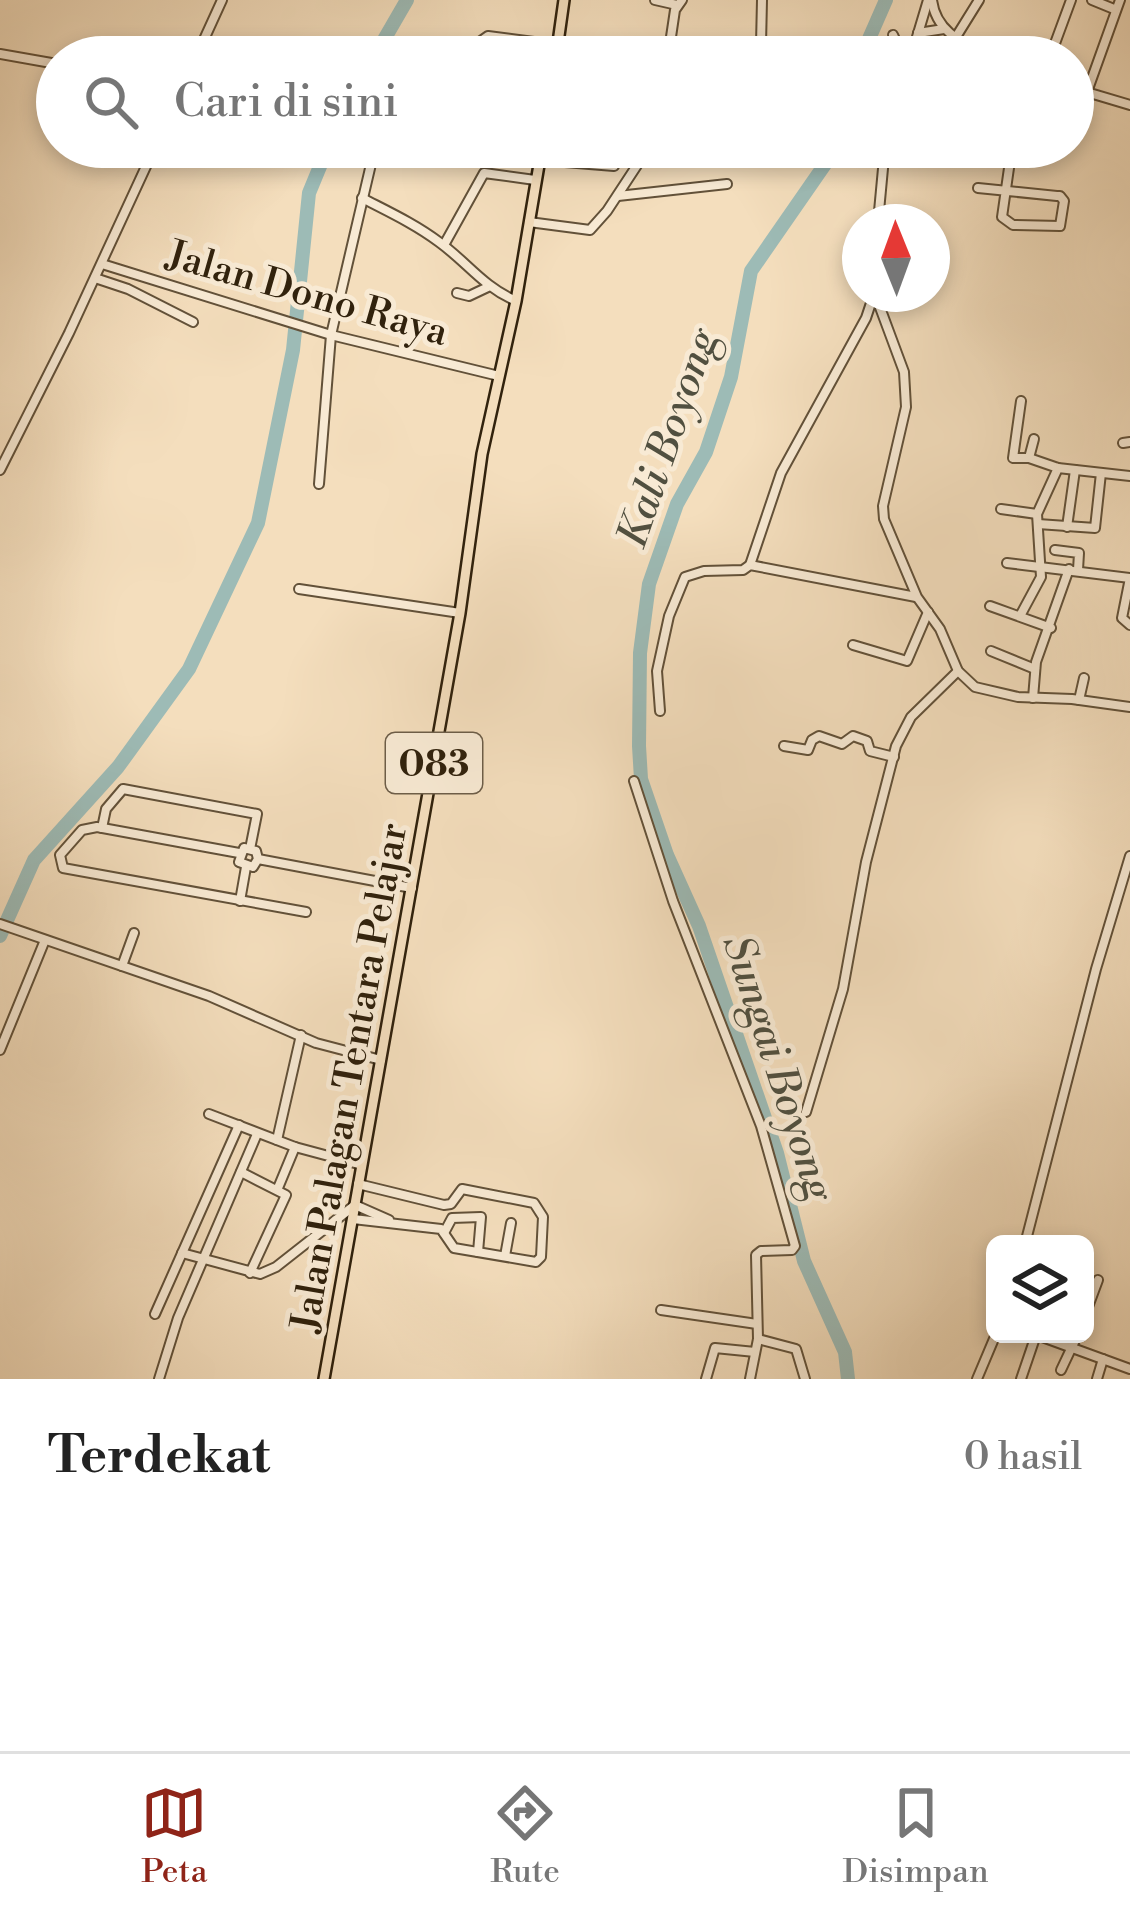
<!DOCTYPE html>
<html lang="id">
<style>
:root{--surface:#fff;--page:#f6f6f6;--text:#222;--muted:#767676;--line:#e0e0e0;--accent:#8f2418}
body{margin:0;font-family:"Libre Bodoni",serif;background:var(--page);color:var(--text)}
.controls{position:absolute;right:36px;bottom:36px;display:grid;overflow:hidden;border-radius:18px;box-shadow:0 6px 18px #0003}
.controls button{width:108px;height:108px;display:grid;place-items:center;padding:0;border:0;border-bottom:3px solid var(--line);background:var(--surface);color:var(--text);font:60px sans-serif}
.compass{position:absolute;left:842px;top:204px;width:108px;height:108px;border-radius:50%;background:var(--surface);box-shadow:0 6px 18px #0003;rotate:359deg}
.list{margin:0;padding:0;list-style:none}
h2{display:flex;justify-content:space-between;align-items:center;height:156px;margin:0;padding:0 48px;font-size:51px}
h2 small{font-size:39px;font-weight:400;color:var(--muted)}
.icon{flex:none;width:66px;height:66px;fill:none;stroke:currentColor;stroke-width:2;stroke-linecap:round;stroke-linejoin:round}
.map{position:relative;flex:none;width:1130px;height:1379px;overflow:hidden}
.search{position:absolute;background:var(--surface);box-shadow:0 6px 18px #0003;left:36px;right:36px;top:36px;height:132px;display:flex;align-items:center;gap:30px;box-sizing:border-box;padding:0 42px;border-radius:66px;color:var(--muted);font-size:45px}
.sheet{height:372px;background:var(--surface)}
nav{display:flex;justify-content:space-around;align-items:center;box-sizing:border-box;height:168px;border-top:3px solid var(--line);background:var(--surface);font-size:33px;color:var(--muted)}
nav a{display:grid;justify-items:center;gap:6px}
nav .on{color:var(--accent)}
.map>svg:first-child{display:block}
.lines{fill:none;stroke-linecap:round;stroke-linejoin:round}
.river{stroke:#9dbbb6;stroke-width:14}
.minor-casing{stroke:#625139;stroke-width:12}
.major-casing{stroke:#31220d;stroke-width:14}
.minor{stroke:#f8ead4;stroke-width:8}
.major{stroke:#f4debd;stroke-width:9}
.labels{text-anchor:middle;stroke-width:10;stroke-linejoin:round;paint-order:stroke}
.shield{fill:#f8ead4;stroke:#6d5e49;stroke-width:3}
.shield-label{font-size:36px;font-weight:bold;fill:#31220d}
.street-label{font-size:39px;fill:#31220d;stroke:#f8ead4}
.water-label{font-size:42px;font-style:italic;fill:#515040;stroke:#f8ead4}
</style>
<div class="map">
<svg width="1130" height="1379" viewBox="0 0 1130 1379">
<rect width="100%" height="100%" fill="#f4debd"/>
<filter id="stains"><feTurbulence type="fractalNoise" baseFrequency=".00167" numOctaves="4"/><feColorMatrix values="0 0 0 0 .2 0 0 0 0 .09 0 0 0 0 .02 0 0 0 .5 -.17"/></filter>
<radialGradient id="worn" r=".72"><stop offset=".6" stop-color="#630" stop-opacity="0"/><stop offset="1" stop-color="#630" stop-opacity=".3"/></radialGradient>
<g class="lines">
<!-- river -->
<g class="river">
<polyline points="374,57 407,0"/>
<polyline points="861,57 886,0"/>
<polyline points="837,147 751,271 731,377 706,452 677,504 649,584 640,653 639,746 641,779 667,855 699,926 777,1153 804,1261 845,1352 848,1379"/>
<polyline points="0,936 34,860 118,767 189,669 258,523 293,350 309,193 328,147"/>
</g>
<defs>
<g id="minor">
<polyline points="655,0 677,5"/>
<path d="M932,0c4,33 32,43 60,57"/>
<polyline points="1092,0 1114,9"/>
<polyline points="918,33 944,29"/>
<polyline points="893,35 900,50 898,57"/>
<polyline points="956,37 979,0"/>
<polyline points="761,44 762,0"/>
<polyline points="0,54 57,64"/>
<polyline points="196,57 222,0"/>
<polyline points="478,57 481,41 488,36 534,42 540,57"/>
<polyline points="668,57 675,10 682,0"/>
<polyline points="911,57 928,0"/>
<polyline points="1050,57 1071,0"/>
<polyline points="1073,88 1130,105"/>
<polyline points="1087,92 1120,0"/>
<polyline points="540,160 614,166"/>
<polyline points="978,188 1057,196 1060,196 1064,201 1060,226 1013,225 1002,217 1012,147"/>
<polyline points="618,196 727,184"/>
<path d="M362,198c27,14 53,26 77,44 29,21 42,43 77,59"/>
<polyline points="529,222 590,230 607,211 649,147"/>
<polyline points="878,222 885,147"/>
<polyline points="444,245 484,173 535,180"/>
<polyline points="102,264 331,335 499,376"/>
<polyline points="95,278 128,289 193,322"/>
<polyline points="457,293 469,296 488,287"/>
<polyline points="875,294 904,372 906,407 883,506 884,519 917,597 940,629 958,671 975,687 1018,697 1072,699 1130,707"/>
<polyline points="1021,401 1013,458 1029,458 1058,468 1130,476"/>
<polyline points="1123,443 1130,442"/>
<polyline points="1029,458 1034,439"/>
<polyline points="0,470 69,333 155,147"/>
<polyline points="319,484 331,335 375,147"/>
<polyline points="1001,509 1037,514"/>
<polyline points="1038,524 1095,528 1101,473"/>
<polyline points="1067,527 1075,470"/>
<polyline points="1055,550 1079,553 1078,570"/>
<polyline points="1007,563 1130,578"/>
<polyline points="750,565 781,473 866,318 874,294"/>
<polyline points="1130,578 1122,618 1130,625"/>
<polyline points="299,589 460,613"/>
<polyline points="990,606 1051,628"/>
<polyline points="1020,616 1041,577 1037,514 1058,468"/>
<polyline points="853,645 907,661 928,612"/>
<polyline points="991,651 1035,669"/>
<polyline points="1033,698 1036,662 1069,569"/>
<polyline points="1079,700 1084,678"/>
<polyline points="660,711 657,671 669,616 685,577 704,571 743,570 750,565 916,597"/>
<polyline points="784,746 808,750 812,740 819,736 842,744 853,736 867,741 870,751 894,757"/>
<polyline points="634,781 673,901 761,1126 795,1246 792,1250 761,1251 756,1255 758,1339 750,1379"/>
<polyline points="102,828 106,809 123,789 257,814 250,849"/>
<polyline points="239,853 97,827 82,830 60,855 63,868 306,912"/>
<polyline points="258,859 253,867 239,862 244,848 256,851 258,859 412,888"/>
<polyline points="240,901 246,867"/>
<polyline points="0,924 209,996 316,1043 381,1060"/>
<polyline points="122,966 134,933"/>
<polyline points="0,1050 45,940"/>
<polyline points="806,1112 843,989 866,862 896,746 911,717 958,671"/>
<polyline points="209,1114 295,1147 362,1165"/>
<polyline points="277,1140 301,1035"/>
<polyline points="241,1172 286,1195 250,1273"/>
<polyline points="278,1188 295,1147"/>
<polyline points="353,1219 441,1229 454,1248 536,1262 541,1257 543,1217 534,1203 462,1189 451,1204 444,1205 358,1184"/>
<polyline points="444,1233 452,1218 481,1217 478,1252"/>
<polyline points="1025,1244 1096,969 1130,856"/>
<polyline points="182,1253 260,1274 276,1267 355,1205 389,1220"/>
<polyline points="505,1256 511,1223"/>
<polyline points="661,1310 757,1324"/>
<polyline points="155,1314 239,1125"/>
<polyline points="1085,1315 1098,1280"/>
<polyline points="1034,1334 1130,1369"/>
<polyline points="758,1339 796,1349 805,1379"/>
<polyline points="1061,1370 1078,1334"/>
<polyline points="159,1379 178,1318 257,1134"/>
<polyline points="706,1379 715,1348 755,1352"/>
<polyline points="977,1379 996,1334"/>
<polyline points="1021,1379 1036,1335"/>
<polyline points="1097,1379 1103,1359"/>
</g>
<g id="major">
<polyline points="556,57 564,0"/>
<polyline points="324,1379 460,613 482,454 516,301 542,147"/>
</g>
</defs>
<!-- minor casing -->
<use href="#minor" class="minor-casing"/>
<!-- major casing -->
<use href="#major" class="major-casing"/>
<!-- minor -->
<use href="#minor" class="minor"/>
<!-- major -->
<use href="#major" class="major"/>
</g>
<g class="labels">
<!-- shield labels -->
<rect class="shield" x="386" y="733" width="96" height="60" rx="9"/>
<g class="shield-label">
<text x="434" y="776">083</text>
</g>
<!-- street labels -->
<g class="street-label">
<text transform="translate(308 292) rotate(16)" y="14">Jalan Dono Raya</text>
<text transform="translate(348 1077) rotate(-80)" y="14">Jalan Palagan Tentara Pelajar</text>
</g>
<!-- water labels -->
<g class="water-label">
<text transform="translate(666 438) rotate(-71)" y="15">Kali Boyong</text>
<text transform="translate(780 1067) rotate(72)" y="15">Sungai Boyong</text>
</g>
</g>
<rect width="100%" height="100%" filter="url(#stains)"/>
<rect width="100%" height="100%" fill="url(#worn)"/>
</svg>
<div class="controls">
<button><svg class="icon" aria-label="layers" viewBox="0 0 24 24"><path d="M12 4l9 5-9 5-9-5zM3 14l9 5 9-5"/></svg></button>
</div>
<svg class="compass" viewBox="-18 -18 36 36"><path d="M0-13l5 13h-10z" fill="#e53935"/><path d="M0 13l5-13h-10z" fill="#767676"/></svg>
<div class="search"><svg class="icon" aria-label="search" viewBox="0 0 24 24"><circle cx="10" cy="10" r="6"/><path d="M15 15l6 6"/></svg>Cari di sini</div>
</div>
<section class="sheet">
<h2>Terdekat<small>0 hasil</small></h2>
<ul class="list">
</ul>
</section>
<nav>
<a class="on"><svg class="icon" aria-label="map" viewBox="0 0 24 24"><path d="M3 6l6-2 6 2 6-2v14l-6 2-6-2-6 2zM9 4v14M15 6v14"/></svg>Peta</a>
<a><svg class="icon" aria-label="directions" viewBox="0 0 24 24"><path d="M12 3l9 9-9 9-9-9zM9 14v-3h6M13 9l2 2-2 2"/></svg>Rute</a>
<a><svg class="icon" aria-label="saved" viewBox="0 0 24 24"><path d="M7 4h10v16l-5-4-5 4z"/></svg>Disimpan</a>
</nav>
